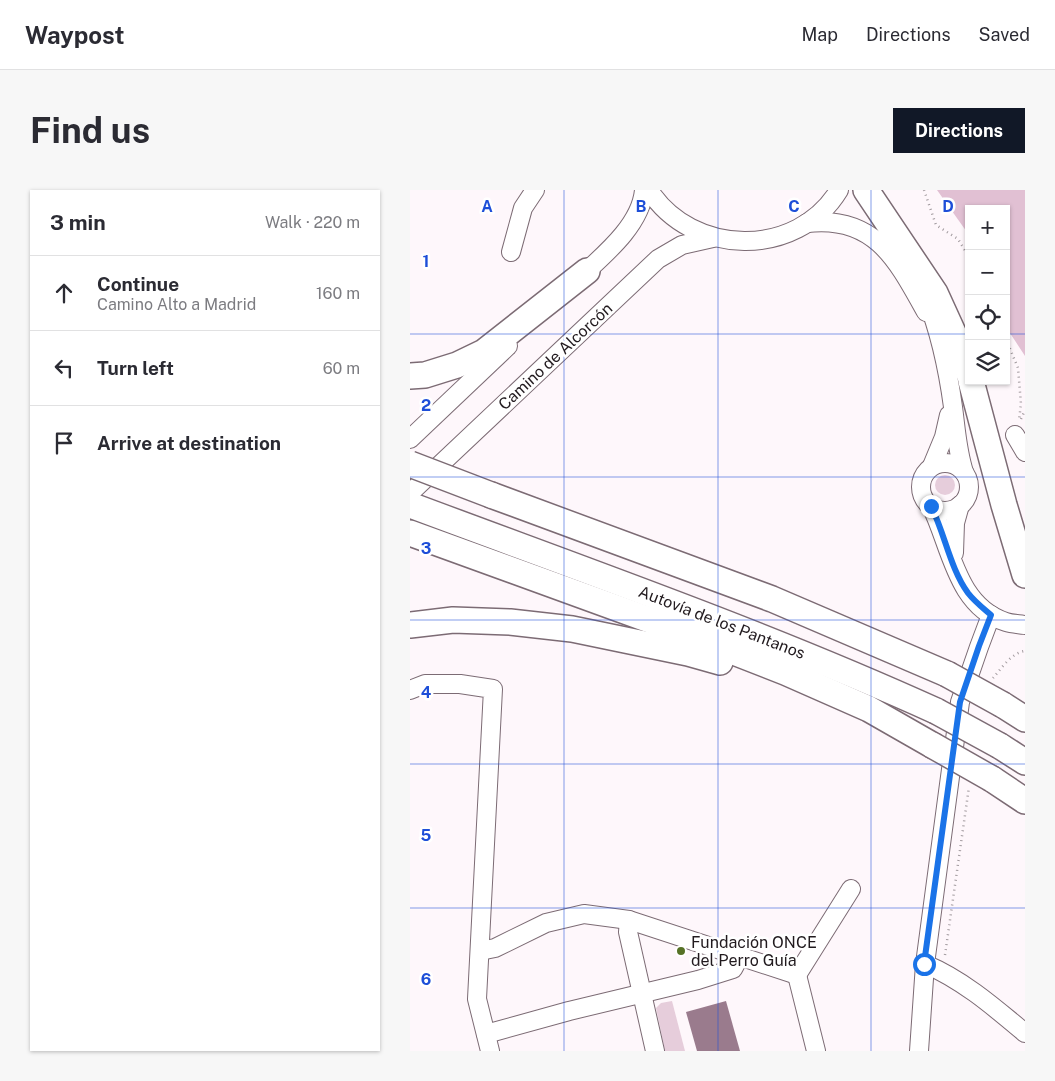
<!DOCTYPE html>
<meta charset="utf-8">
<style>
:root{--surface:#fff;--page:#f7f7f7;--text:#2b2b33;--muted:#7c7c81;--line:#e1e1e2;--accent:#111827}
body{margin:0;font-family:"Public Sans",sans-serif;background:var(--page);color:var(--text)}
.controls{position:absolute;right:15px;top:15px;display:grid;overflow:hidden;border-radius:0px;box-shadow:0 1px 4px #0004}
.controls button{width:45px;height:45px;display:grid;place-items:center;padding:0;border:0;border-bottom:1px solid var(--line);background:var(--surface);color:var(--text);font:25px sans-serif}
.stop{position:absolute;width:15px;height:15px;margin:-11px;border:4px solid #1a73e8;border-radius:50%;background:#fff}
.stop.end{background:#1a73e8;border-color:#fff;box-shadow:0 1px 5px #0008}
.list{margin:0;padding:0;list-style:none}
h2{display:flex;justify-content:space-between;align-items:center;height:65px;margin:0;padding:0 20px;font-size:21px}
h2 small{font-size:16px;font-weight:400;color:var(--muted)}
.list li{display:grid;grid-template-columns:32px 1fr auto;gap:15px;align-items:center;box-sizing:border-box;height:75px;padding:0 20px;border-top:1px solid var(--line)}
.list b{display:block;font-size:19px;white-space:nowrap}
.list p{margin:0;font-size:16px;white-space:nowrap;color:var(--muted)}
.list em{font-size:16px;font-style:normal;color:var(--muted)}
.icon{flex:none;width:28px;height:28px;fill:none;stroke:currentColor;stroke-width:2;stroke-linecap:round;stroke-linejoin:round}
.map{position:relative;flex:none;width:615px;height:861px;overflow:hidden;border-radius:0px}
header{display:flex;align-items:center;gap:30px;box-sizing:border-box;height:70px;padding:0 25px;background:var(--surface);border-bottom:1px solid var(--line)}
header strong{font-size:24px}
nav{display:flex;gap:28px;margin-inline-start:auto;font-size:18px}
.intro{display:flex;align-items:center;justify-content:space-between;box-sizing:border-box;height:120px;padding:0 30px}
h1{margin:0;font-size:35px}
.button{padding:12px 22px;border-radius:0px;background:var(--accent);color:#fff;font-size:18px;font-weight:700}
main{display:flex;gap:30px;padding:0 30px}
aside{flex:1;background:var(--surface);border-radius:0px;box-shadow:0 1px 4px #0004}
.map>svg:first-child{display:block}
.green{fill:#e6cddb}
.forest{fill:#e1c0d3}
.building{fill:#9a7b8d}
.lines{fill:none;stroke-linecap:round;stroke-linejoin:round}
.minor-casing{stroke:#7c6b74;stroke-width:20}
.highway-casing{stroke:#7c6b74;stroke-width:28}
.path{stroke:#a29b9f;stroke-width:2.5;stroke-dasharray:1 4;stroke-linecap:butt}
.minor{stroke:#fff;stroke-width:18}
.highway{stroke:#fff;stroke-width:25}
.highway-bridge-casing{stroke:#7c6b74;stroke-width:28;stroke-linecap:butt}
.highway-bridge{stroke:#fff;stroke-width:25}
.route{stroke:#1a73e8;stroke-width:6}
.grid{fill:none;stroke:#1d4ed8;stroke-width:1;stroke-opacity:0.55}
.poi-dot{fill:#567226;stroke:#fff;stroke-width:2}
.labels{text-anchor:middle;stroke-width:5;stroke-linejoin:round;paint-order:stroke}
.street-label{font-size:16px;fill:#211a1e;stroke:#fff}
.poi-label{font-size:16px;fill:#211a1e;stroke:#fff;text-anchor:start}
.grid-label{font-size:16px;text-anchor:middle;font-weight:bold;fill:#1d4ed8;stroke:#fff;stroke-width:5;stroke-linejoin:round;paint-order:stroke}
</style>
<header>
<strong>Waypost</strong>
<nav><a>Map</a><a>Directions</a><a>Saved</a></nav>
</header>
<div class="intro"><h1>Find us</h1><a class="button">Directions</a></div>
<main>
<aside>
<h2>3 min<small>Walk · 220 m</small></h2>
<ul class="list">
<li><svg class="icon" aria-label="ahead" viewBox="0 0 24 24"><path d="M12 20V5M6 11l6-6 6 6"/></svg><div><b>Continue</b><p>Camino Alto a Madrid</p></div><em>160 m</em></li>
<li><svg class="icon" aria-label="left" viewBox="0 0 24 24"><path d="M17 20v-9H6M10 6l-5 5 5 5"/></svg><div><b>Turn left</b></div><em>60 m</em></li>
<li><svg class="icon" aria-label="arrive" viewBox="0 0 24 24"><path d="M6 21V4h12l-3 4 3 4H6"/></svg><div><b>Arrive at destination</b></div></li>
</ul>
</aside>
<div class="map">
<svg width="615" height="861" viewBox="0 0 615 861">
<rect width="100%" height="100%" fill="#fef7fb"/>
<!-- green -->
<g class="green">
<circle cx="535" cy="295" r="10"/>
<polygon points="262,811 275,861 255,861 246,818 251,813"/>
</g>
<!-- forest -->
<polygon class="forest" points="527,0 615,0 615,166 596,137 596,19 559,19 559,45"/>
<!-- building -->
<polygon class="building" points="316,811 330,861 287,861 276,822"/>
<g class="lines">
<defs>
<g id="minor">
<path d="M239,0c43,67 148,69 190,0"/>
<path d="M397,33c68,-8 90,37 119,89"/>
<polyline points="101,62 113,18 125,0"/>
<path d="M169,88c25,-23 62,-53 65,-88"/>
<path d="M516,107c14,35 22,73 27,110 3,22 4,43 11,65"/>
<polyline points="605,245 615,262"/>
<polyline points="0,249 98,156"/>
<circle cx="535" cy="297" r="24"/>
<polyline points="522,276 534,247 539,225"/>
<polyline points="0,303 248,69 272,55 303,48"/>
<path d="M521,316c20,40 25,100 75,116 6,2 13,2 19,3"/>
<polyline points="544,363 545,333 550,315"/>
<polyline points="0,500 15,494 50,494 83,499 67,809 80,861"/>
<polyline points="219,730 218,742 245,861"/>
<polyline points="70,761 85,758 136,733 174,724 219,730 387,785 441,699"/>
<path d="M515,774c38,16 69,43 100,69"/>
<polyline points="387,785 406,861"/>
<polyline points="76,844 159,821 288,790 323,779 330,766"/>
<polyline points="509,861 515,774 550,512 569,457 581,425"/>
</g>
<g id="highway">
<polyline points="456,0 525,103 551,160 559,184"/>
<polyline points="0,186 15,185 47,175 74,162 177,81"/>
<polyline points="561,191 594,315 615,385"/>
<polyline points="81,305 362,409 537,484"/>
<path d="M0,315c176,66 354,128 526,206"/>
<polyline points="0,343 270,441 375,482 459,519 522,555"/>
<polyline points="0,435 43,430 100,432 162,439 278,463 310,472"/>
<polyline points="593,515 615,529"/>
<polyline points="590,556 615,572"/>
<polyline points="582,589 615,611"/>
</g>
</defs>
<!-- minor casing -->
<use href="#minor" class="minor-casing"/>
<!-- highway casing -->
<use href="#highway" class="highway-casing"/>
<!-- path -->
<g class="path">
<polyline points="514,0 526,35 548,49 559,67"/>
<polyline points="596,149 608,178 611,214 609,230"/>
<polyline points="611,229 615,220"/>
<path d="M583,488c9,-10 18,-25 32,-27"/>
<polyline points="535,765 559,597"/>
</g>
<!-- minor -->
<use href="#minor" class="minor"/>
<!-- highway -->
<use href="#highway" class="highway"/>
<defs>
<g id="highway-bridge">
<polyline points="0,274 81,305"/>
<polyline points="537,484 593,515"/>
<polyline points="526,521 590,556"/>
<polyline points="522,555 582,589"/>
</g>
</defs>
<!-- highway-bridge casing -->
<use href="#highway-bridge" class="highway-bridge-casing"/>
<!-- highway-bridge -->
<use href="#highway-bridge" class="highway-bridge"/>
</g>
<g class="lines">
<!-- route -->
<path class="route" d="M514,774l36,-262 19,-56 12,-31c-8,-7 -16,-13 -23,-22 -18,-25 -23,-59 -37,-87"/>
</g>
<!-- grid -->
<path class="grid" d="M154,0v861M308,0v861M461,0v861M0,144h559M596,144h19M0,287h615M0,430h615M0,574h615M0,718h615"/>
<!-- markers -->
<circle class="poi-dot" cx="271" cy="761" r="5"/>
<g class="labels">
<!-- street labels -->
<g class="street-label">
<text transform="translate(145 166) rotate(-43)" y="6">Camino de Alcorcón</text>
<text transform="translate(312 432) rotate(21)" y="6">Autovía de los Pantanos</text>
</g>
<!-- poi labels -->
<g class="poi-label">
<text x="281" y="758">Fundación ONCE<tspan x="281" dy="18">del Perro Guía</tspan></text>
</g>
</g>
<g class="grid-label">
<text x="77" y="22">A</text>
<text x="231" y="22">B</text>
<text x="384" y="22">C</text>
<text x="538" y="22">D</text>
<text x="16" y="77">1</text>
<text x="16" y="221">2</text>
<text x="16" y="364">3</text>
<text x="16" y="508">4</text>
<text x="16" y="651">5</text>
<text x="16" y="795">6</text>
</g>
</svg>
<div class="controls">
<button>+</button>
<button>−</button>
<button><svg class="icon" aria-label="locate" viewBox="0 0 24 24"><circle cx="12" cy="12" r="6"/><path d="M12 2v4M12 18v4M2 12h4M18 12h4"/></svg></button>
<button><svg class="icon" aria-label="layers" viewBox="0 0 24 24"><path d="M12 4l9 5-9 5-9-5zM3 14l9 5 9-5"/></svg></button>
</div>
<div class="stop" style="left:514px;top:774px"></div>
<div class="stop end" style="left:521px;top:316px"></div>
</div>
</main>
